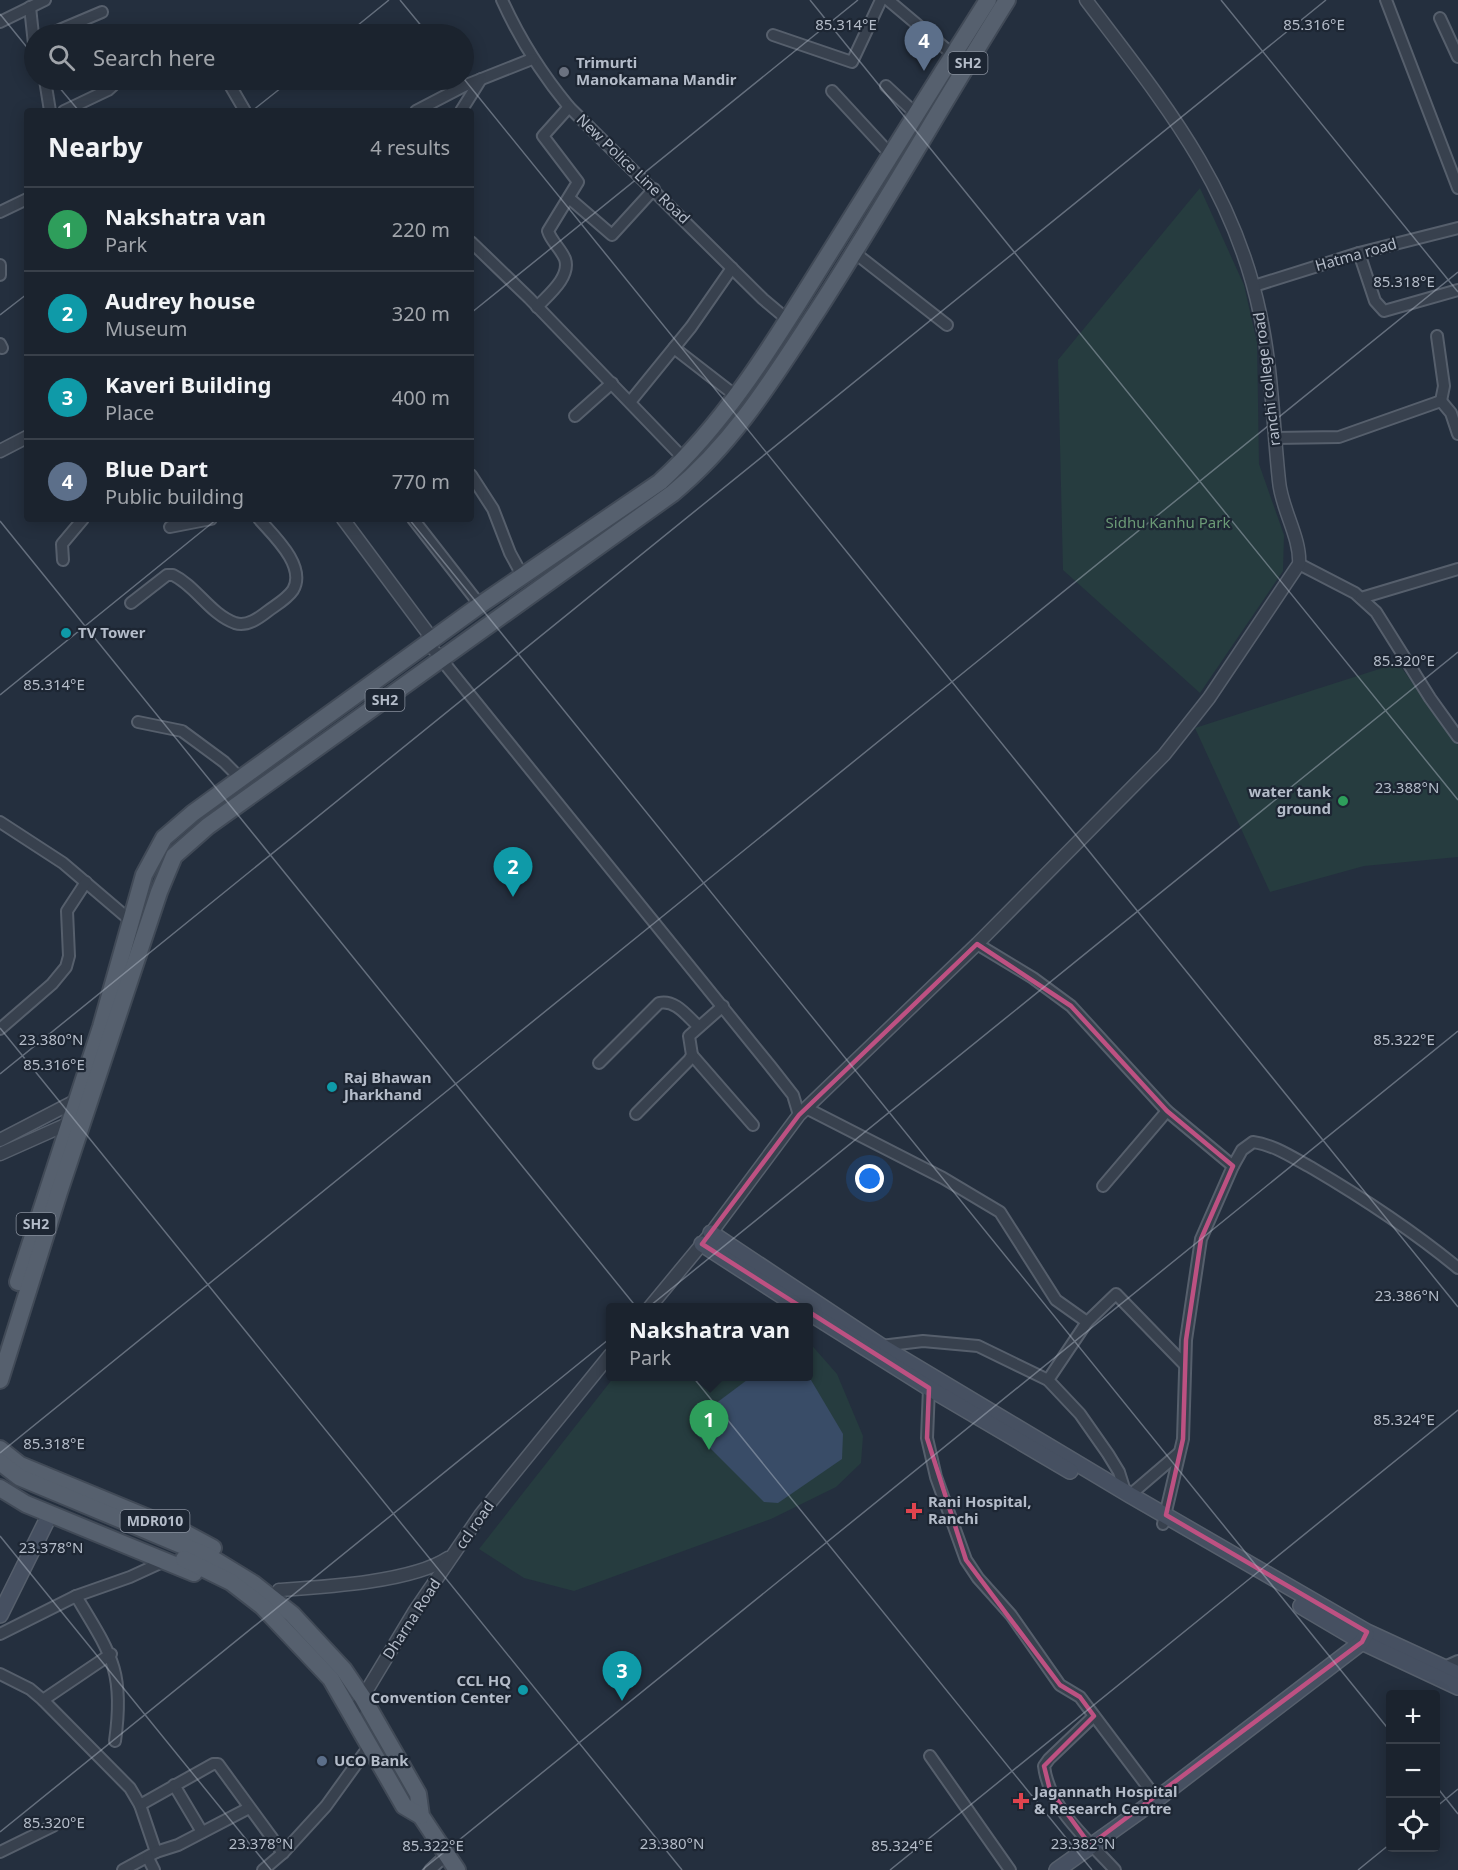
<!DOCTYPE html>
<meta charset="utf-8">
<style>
:root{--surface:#1b232e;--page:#242b36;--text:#f1f3f6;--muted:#a0a4aa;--line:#39404a;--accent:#b45309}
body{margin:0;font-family:"Noto Sans",sans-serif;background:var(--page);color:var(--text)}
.controls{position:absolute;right:18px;bottom:18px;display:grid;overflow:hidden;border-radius:6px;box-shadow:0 3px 15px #0003}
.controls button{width:54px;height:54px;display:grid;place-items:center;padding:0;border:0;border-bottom:2px solid var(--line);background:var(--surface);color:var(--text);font:30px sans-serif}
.you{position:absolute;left:870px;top:1179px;width:21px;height:21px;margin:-15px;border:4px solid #fff;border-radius:50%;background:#1a73e8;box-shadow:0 0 0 9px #1a73e833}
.badge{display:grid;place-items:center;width:39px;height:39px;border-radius:50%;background:var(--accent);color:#fff;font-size:20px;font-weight:700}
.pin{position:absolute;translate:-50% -50px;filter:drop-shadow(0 2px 3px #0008)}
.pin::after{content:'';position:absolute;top:32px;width:21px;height:18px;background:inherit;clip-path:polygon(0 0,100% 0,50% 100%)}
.popup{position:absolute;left:606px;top:1303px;width:207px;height:78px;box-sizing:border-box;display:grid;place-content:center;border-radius:6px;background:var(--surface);filter:drop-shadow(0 2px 4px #0005);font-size:20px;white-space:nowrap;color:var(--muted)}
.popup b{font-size:22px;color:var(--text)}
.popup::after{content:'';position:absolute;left:50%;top:100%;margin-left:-12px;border:12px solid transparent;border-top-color:var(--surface)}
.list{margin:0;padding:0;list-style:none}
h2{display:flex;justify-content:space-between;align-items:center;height:78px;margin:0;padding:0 24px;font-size:26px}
h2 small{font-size:20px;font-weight:400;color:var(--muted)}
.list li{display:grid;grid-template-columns:39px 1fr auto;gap:18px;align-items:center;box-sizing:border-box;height:84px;padding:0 24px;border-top:2px solid var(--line)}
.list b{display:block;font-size:22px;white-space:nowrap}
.list p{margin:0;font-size:20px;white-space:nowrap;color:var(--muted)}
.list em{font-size:20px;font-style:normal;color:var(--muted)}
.icon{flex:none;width:33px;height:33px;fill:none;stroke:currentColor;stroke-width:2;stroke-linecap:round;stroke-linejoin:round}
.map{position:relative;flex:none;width:1458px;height:1870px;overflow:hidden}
.search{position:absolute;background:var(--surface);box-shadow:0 3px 15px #0003;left:24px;top:24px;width:450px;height:66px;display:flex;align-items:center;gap:15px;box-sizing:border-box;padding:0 21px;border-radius:33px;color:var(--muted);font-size:22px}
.panel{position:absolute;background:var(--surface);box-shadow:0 3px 15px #0003;left:24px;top:108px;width:450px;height:414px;border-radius:6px}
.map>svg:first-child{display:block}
.green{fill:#263c3f}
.water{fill:#394c67}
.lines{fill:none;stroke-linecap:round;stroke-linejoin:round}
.minor-casing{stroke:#565f6c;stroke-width:14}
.tertiary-casing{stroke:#565f6c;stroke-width:15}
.secondary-casing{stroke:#565f6c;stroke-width:18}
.primary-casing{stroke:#414a57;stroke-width:20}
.minor{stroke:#38414e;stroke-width:10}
.tertiary{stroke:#38414e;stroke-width:12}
.secondary{stroke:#465061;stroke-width:15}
.primary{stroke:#56606e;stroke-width:16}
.marked{fill:none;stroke:#bd5182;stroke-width:4.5;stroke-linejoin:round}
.ticks{fill:none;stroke:#b4bcc9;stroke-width:1.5;stroke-opacity:0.45}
.worship-dot{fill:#6b7280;stroke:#1d2633;stroke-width:2}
.culture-dot{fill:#0f9aa8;stroke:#1d2633;stroke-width:2}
.leisure-dot{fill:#2e9e5b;stroke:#1d2633;stroke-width:2}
.health-dot{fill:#e0444e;stroke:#1d2633;stroke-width:2}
.service-dot{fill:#5c6f8a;stroke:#1d2633;stroke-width:2}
.labels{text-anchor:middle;stroke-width:4.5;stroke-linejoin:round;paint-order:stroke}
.shield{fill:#1d2633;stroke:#878f9c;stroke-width:1.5}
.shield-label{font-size:14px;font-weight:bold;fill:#b4bcc9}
.poi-label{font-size:15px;font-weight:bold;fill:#b4bcc9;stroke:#1d2633;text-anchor:start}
.street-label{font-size:15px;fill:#b4bcc9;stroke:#1d2633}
.park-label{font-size:15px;fill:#6b9a76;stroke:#1d2633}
.ticks-label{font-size:15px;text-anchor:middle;fill:#b4bcc9;stroke:#1d2633;stroke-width:4.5;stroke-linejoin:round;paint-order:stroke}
</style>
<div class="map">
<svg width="1458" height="1870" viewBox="0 0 1458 1870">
<rect width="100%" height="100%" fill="#242f3e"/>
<!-- green -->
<g class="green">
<polygon points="1200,188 1244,285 1257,343 1259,464 1284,535 1283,571 1200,693 1063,570 1058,360"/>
<polygon points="1398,663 1458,745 1458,857 1364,866 1270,892 1195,728"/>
<polygon points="808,1341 837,1374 863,1436 861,1463 836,1487 771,1519 574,1591 524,1578 479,1549 614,1377 690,1377 706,1389 715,1377 808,1376"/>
</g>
<!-- water -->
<polygon class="water" points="808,1375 843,1434 842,1459 778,1503 764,1502 691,1429 691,1422 751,1377"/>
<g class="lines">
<defs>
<g id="minor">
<path d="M502,0c18,40 39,73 67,107l194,192 25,21"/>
<polyline points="888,0 957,58"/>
<polyline points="1386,0 1458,188"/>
<polyline points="30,7 34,44"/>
<polyline points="1440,18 1458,57"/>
<polyline points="0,22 45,0"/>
<polyline points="50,34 102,12"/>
<polyline points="184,34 190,32 201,34"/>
<polyline points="773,35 852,62 881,0"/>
<polyline points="45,80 50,111"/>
<polyline points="227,80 245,111"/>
<polyline points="886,86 916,114"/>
<polyline points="832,91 891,155"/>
<polyline points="64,111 108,90 119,80"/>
<polyline points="416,111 464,86 532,59"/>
<polyline points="461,111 481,79"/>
<polyline points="569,198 612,235 654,189"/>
<polyline points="0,212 27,199"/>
<polyline points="471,242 529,298 685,460"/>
<polyline points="855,253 947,325"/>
<polyline points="1359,253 1375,301 1384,311 1458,290"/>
<polyline points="0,265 0,275"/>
<polyline points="1254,286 1359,253 1458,228"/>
<path d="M537,307c11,-12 34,-30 28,-48 -4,-10 -14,-18 -17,-28l30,-49 -35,-46 26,-29"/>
<polyline points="1437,336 1444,386 1441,401"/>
<polyline points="0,344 2,348"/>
<polyline points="674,348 736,396"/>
<polyline points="630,402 691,327 732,268"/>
<polyline points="575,416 612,383"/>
<polyline points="1275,438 1339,437 1441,401 1451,413 1458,434"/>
<polyline points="471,475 493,509 510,553 522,575"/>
<polyline points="413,519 480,605"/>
<polyline points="170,527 211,519"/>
<polyline points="63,560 62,544 83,519"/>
<polyline points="1299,564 1355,593 1376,612 1430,698 1458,737"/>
<polyline points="1361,598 1458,569"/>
<path d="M131,603l36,-28h6c23,11 37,39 62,48 12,4 24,-5 33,-12 8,-6 19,-12 25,-21 14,-24 -20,-55 -34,-71"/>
<polyline points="428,643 771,1067 793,1095 799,1115"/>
<polyline points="138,722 182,731 224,762 241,779"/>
<polyline points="0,822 63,863 131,921"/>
<polyline points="977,944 1033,978 1071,1006 1167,1111 1233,1166 1201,1239 1186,1340 1183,1439 1163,1524"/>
<polyline points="0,1029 52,984 66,967 69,956 67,911 86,882"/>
<polyline points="692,1055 753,1125"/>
<path d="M599,1063l60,-60c16,-4 28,13 39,23"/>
<polyline points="806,1108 943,1178 1000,1212 1056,1300 1087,1322"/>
<polyline points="636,1114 689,1060 692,1055 689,1036 723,1006"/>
<path d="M1233,1166l9,-16 11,-8c22,3 40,16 59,26 51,30 101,63 146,100"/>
<polyline points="1103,1186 1167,1111"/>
<polyline points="881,1346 923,1341 978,1346 1048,1380 1080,1414 1108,1454 1119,1472 1125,1491"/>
<polyline points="1048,1380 1087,1322 1116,1294 1185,1365"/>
<polyline points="932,1383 929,1388 927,1438 936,1477 966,1560 978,1578 1011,1615 1060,1685 1080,1697 1157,1799"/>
<polyline points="1130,1495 1179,1453"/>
<path d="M76,1596c35,58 49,75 39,145"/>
<polyline points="0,1634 76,1596 130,1577 167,1560"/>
<polyline points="1440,1669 1458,1661"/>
<polyline points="0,1674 30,1689 43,1700 130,1788 140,1805 156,1852 123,1870"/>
<polyline points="43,1700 111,1654"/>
<path d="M1094,1716l-45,43 -5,7c5,42 44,74 71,104"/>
<polyline points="930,1756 1010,1870"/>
<polyline points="174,1785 202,1832"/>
<polyline points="140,1805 213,1764 218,1764 283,1853"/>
<polyline points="0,1852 53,1826"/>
<polyline points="156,1852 178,1845 249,1808"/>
<polyline points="148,1858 154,1870"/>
<polyline points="263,1870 283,1853 326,1806 370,1745"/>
<polyline points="430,1870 446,1855"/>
</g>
<g id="tertiary">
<polyline points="0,451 27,437"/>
<polyline points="343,519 433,640"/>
<polyline points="0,1140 81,1098"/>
<polyline points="0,1154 74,1121"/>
<path d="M649,1308l62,-75 88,-118 178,-171 187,-189 45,-57 90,-134c2,-26 -18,-56 -20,-83 -6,-56 -7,-113 -19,-167 -27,-129 -97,-212 -174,-314"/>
<path d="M279,1590c45,-3 133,-8 169,-32"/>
<polyline points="352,1715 414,1612 481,1514 610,1355"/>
</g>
<g id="secondary">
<polyline points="711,1233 881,1346 1130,1495 1367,1632 1458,1674"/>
<polyline points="702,1244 801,1308"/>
<polyline points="808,1312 929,1388 1070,1471"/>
<polyline points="1301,1606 1362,1642 1458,1687"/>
<polyline points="0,1615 50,1514"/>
<polyline points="1057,1870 1157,1799 1362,1642 1366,1634"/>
</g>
<g id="primary">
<path d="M18,1282l83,-255 43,-152 20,-37 29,-25 287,-208 180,-123c67,-61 114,-140 162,-217 55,-88 110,-177 166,-265"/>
<path d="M0,1380l59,-188 100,-300 15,-36 34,-30 465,-333c63,-52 102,-118 146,-185 65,-101 124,-206 188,-308"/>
<polyline points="0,1449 20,1465 187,1534 213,1548"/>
<polyline points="0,1462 19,1477 210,1557 254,1584 292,1614 344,1670 363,1698 418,1794 421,1816 457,1870"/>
<polyline points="0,1488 26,1504 194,1573"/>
<polyline points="184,1559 231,1582 262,1606 331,1679 404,1806 421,1816"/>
</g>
</defs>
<!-- minor casing -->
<use href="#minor" class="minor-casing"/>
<!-- tertiary casing -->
<use href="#tertiary" class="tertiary-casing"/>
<!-- secondary casing -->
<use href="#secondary" class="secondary-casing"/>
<!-- primary casing -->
<use href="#primary" class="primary-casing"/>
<!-- minor -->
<use href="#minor" class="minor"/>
<!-- tertiary -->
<use href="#tertiary" class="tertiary"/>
<!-- secondary -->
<use href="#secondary" class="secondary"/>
<!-- primary -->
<use href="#primary" class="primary"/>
</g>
<!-- marked area -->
<path class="marked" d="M977,944l94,62 96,105 66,55 -32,73 -15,101 -3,99 -17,76 201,117 -5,10 -272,203 -40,-55 -6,-24 50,-50 -14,-19 -20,-12 -94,-125 -39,-122 2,-50 -227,-144 97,-129z"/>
<!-- ticks -->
<path class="ticks" d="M400,0l28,34M810,0l648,800M1221,0l237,292M0,14l34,42M347,34l42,-34M464,79l994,1228M53,80l26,31M252,111l39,-31M471,313l387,-313M0,315l27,-21M409,519l981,1212M0,521l1092,1349M0,695l217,-176M0,1028l682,842M0,1074l1326,-1074M0,1453l1458,-1181M0,1536l271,334M1436,1786l22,28M1436,1807l22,-18M0,1832l1458,-1180M422,1870l1036,-839M890,1870l568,-460M1358,1870l32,-26"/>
<!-- markers -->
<circle class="worship-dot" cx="564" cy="72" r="6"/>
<g class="culture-dot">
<circle cx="66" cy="633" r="6"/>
<circle cx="332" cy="1087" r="6"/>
<circle cx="523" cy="1690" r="6"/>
</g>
<circle class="leisure-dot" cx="1343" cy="801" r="6"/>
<g class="health-dot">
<path d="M911 1502h6v6h6v6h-6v6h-6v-6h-6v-6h6z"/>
<path d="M1018 1792h6v6h6v6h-6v6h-6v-6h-6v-6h6z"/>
</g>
<circle class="service-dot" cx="322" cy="1761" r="6"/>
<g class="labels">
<!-- shield labels -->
<g class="shield">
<rect x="948.5" y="52" width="39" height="22" rx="4.5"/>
<rect x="365.5" y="689" width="39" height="22" rx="4.5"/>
<rect x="16.5" y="1213" width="39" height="22" rx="4.5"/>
<rect x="120.5" y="1510" width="69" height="22" rx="4.5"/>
</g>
<g class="shield-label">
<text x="968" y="68">SH2</text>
<text x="385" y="705">SH2</text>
<text x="36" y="1229">SH2</text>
<text x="155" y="1526">MDR010</text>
</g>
<!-- poi labels -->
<g class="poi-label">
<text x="576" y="68">Trimurti<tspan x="576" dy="17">Manokamana Mandir</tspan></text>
<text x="78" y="638">TV Tower</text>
<text x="1331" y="797" text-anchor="end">water tank<tspan x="1331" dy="17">ground</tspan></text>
<text x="344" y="1083">Raj Bhawan<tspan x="344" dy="17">Jharkhand</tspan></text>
<text x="928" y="1507">Rani Hospital,<tspan x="928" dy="17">Ranchi</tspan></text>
<text x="511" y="1686" text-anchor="end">CCL HQ<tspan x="511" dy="17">Convention Center</tspan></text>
<text x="334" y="1766">UCO Bank</text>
<text x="1034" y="1797">Jagannath Hospital<tspan x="1034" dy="17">&amp; Research Centre</tspan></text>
</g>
<!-- street labels -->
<g class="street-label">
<text transform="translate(633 169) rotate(44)" y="5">New Police Line Road</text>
<text transform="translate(1356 255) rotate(-16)" y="5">Hatma road</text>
<text transform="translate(1267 379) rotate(-97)" y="5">ranchi college road</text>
<text transform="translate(475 1525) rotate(-55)" y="5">ccl road</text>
<text transform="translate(412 1619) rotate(-57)" y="5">Dharna Road</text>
</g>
<!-- park labels -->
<g class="park-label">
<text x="1168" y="528">Sidhu Kanhu Park</text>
</g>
</g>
<g class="ticks-label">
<text x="846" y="30">85.314°E</text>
<text x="1314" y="30">85.316°E</text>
<text x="1404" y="287">85.318°E</text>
<text x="1404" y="666">85.320°E</text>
<text x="54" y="690">85.314°E</text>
<text x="1407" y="793">23.388°N</text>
<text x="51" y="1045">23.380°N</text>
<text x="1404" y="1045">85.322°E</text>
<text x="54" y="1070">85.316°E</text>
<text x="1407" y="1301">23.386°N</text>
<text x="1404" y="1425">85.324°E</text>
<text x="54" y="1449">85.318°E</text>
<text x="51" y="1553">23.378°N</text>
<text x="54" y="1828">85.320°E</text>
<text x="261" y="1849">23.378°N</text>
<text x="672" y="1849">23.380°N</text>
<text x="1083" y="1849">23.382°N</text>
<text x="433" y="1851">85.322°E</text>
<text x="902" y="1851">85.324°E</text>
</g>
</svg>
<div class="controls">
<button>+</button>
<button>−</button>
<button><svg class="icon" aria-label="locate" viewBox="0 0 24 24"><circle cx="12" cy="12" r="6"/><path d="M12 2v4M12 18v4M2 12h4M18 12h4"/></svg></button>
</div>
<div class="you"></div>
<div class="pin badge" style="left:709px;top:1450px;background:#2e9e5b">1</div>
<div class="popup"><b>Nakshatra van</b>Park</div>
<div class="pin badge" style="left:513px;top:897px;background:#0f9aa8">2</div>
<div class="pin badge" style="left:622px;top:1701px;background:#0f9aa8">3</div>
<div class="pin badge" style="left:924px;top:71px;background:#5c6f8a">4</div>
<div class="search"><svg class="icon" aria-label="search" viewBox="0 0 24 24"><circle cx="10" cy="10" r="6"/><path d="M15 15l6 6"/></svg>Search here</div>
<section class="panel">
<h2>Nearby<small>4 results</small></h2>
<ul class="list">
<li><span class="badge" style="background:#2e9e5b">1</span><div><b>Nakshatra van</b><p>Park</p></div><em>220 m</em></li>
<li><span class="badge" style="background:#0f9aa8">2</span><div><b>Audrey house</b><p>Museum</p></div><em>320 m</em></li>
<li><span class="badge" style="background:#0f9aa8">3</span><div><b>Kaveri Building</b><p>Place</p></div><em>400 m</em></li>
<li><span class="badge" style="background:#5c6f8a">4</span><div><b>Blue Dart</b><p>Public building</p></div><em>770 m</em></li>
</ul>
</section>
</div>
